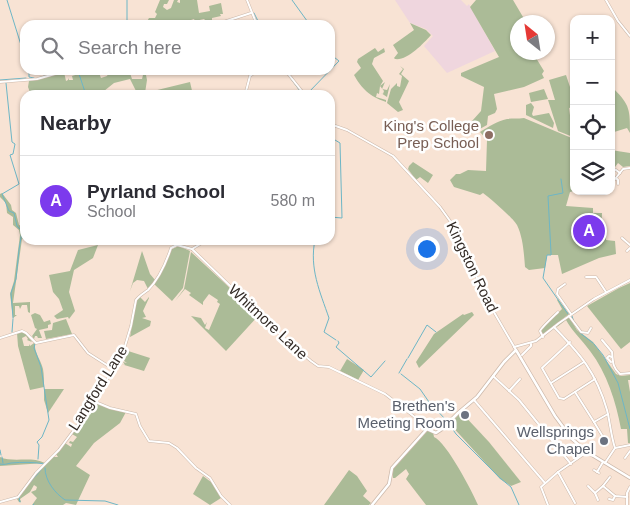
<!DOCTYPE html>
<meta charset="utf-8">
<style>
:root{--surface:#fff;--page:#f2f2f3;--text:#2b2b33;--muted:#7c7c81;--line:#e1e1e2;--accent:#7c3aed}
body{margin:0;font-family:Arial,sans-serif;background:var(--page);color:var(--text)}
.controls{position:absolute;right:15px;top:15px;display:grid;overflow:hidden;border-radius:10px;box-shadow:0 1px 4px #0004}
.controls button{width:45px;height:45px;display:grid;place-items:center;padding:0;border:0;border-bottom:1px solid var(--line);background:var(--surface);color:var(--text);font:25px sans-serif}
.compass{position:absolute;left:510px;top:15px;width:45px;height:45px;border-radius:50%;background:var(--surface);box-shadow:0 1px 4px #0004;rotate:330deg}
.you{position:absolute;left:426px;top:248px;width:18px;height:18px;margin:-12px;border:4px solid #fff;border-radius:50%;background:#1a73e8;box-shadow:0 0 0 8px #1a73e833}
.badge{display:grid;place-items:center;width:32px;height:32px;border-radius:50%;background:var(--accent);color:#fff;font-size:16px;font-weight:700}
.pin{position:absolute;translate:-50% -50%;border:2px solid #fff;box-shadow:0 1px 5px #0006}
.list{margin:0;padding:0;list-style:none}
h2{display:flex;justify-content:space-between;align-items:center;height:65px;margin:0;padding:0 20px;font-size:21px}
h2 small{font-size:16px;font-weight:400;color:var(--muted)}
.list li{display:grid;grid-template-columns:32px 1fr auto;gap:15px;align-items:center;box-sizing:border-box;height:90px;padding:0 20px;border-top:1px solid var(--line)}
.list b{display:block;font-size:19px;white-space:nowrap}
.list p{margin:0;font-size:16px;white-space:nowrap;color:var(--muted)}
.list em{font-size:16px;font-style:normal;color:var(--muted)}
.icon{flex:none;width:28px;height:28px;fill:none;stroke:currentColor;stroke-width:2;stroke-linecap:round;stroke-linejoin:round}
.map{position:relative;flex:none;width:630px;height:505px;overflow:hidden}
.search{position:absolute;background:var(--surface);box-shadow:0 1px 4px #0004;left:20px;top:20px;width:315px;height:55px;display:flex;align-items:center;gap:12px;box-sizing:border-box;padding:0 18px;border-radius:15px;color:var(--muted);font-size:19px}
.panel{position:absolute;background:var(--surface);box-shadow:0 1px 4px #0004;left:20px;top:90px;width:315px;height:155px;border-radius:15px}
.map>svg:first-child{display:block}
.industrial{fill:#efd6de}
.green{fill:#abbb97}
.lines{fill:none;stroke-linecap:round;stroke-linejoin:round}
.stream{stroke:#6db6c6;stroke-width:1}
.minor-casing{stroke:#cdb9ab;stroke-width:3}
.tertiary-casing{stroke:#cdb9ab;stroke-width:4}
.minor{stroke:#fff;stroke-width:2}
.tertiary{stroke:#fff;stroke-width:2.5}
.education-dot{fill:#8d6e63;stroke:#fff;stroke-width:2}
.worship-dot{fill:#6b7280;stroke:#fff;stroke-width:2}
.labels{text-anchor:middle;stroke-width:5;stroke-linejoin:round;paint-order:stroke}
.education-label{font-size:15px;fill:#785e54;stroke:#fff;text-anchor:end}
.street-label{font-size:15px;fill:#332b26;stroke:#fff}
.worship-label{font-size:15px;fill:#5b616d;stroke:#fff;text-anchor:end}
</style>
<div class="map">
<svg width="630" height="505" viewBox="0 0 630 505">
<rect width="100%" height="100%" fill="#f8e3d4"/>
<!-- industrial -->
<polygon class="industrial" points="395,0 461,0 467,6 469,4 470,6 495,51 447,73 424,46 433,36 426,29 410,23"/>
<!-- green -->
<g class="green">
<polygon points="160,0 169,0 167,4 164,4 163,7 167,10 171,8 174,0 178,0 177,2 180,3 180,0 197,0 199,13 210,11 209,6 221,3 223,14 220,14 221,16 212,18 212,21 207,22 204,19 195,21 194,19 191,20 190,23 194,23 194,25 177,25 178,23 176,23 176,21 172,22 172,25 145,25 149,18 155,18 157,14 155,12"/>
<polygon points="476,0 513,0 526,22 518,22 518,52 533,53 544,71 542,74 544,78 524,87 494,94 497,109 495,113 488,116 487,125 467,136 464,133 464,130 481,111 484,87 461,76 461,73 499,57 470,7"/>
<path d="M410,23l16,7 5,5c-8,9 -24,26 -36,24l-1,-1 4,-5 -5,-8 21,-15z"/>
<path d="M375,48l3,4 6,-4 1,4 -11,6 -2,6 11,17 -3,5 5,-4 -3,7 5,1 3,-6 -3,13 -6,-4 2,1 1,-3 -4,-5 -1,8 -2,-1 -1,4 10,3v2c-17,-6 -24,-13 -32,-27l7,-7 -4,-6 1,-3z"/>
<polygon points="400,66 404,69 401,74 409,81 399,102 403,110 398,112 387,103 391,89 397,83 397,86 400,87 402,76 399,74 403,69"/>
<polygon points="84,70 98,70 101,78 107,76 108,74 111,73 111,70 129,70 132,79 142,79 143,75 131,74 130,70 133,70 132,73 137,72 138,70 145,70 147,80 145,93 190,82 193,95 138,95 130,79 114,83 99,95 31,95 28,87 29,81 64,72 66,81 68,80 69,78 69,80 73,80 72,76 85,72"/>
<polygon points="566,75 574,99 574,107 569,108 573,137 558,131 548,100 555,100 549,80"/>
<polygon points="544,89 548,99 531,102 529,93"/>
<path d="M614,89c16,16 16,21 16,44l-3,-5 -16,5v-43z"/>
<polygon points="531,103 534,107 532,114 533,116 549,113 554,123 553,128 526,115 526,105"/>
<path d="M524,118l50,21v52l-4,1 -4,14 27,2v5h9l-1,26h3v-3h2v4l9,1 1,13 -17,4 -37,16 -4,-19h-11l-2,13 -16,2 -4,-3c-1,-13 -2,-30 -8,-42 -3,-6 -27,-27 -34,-32l-3,2 -26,-8 -4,-7 6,-6h4l8,-4 18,1 1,-31 -7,-8c8,-5 17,-11 27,-13 6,-1 11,0 17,-1z"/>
<polygon points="611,150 630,153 630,166 623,167 618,163 615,167 611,166"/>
<polygon points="413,162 433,175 428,183 420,177 416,180 408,169 409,166"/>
<polygon points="2,193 11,205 12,210 16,213 19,225 25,228 25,237 22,239 13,303 30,302 30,313 28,312 27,305 22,305 20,309 19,306 15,306 15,315 17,315 13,318 10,294 14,281 20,235 19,230 13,225 13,217 7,213 6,203 0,197 0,194"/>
<polygon points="98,245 93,258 74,270 69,292 75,311 69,319 68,317 57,319 54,316 63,310 59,299 53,292 49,275 70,271 78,250"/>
<polygon points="179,246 190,251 183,288 172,301 154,284 165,265 172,249"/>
<polygon points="142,251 150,274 155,280 148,289 144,281 137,280 133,283 130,291"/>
<polygon points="191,252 259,315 226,351 191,316 201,318 205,325 207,322 205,328 209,330 220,304 217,302 218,300 209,294 203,302 203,305 189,295 191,293 185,289 175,301 184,289"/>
<polygon points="630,283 630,342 621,349 587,306 619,288"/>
<polygon points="140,297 145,302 149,297 149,298 143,311 146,317 142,318 151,321 150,326 130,337 136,301"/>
<path d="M558,299l11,15 -27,21 -1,-4c3,-5 16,-17 21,-22l-5,-9z"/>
<polygon points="472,312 474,315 419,368 416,362 434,334 463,314 464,315"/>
<polygon points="35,313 40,315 44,322 50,320 51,324 48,325 48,328 39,330 42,338 38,338 37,336 35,336 34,339 32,336 37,329 35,328 31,315"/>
<path d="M568,317h1l8,13 16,12 23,32 5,2 9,-1v5h-2l2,12v51h-2l-1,-14h-6c-5,-27 -14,-56 -31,-78 -8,-11 -18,-20 -24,-31l-9,7 1,-2z"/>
<polygon points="66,319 72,334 46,339 44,331 52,330 53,323"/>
<path d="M22,332l3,1 7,9 -5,-2 1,-1 -2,-3 -4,2 2,8h5l1,-2v2l4,-3 1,1c-1,8 6,16 8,25 1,6 1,12 1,18l-14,3 -12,-44 -1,-13z"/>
<polygon points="125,350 150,358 144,371 121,364 125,365 123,362 127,363 124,361 126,357 123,355 120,360"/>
<polygon points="347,359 364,370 358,380 340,371"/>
<polygon points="44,389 64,389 48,413 44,400"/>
<polygon points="93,403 126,412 120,423 94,443 76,466 90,475 76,505 66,503 63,505 32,505 37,498 31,492 36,490 37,487 34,485 30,492 20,499 21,502 19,502 17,499 41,469 53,457 58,457 56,454 65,443 71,447 72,444 69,443 70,441 73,442 77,437 72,434"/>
<polygon points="461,412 489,442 521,482 511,486 500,479 450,424"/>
<path d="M428,430l5,2 1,5c13,6 38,54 44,68h-52l-20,-26 3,-5 -3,-5 -11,9h-2l-1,-9z"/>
<path d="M0,457c13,6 31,-1 45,6l-45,3z"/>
<polygon points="349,470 357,476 367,491 363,496 371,503 369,505 324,505"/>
<polygon points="203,476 211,482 221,498 210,505 193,494"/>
</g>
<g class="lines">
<!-- stream -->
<g class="stream">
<polyline points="7,0 21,45 25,51"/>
<polyline points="292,0 310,25"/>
<polyline points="254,13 260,25"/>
<polyline points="127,25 127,0"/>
<polyline points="29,70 29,77 34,78"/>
<polyline points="78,70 79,73"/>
<polyline points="290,70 291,73"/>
<polyline points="79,74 86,95"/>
<polyline points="41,77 54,73"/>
<polyline points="291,79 303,95"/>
<polyline points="0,80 26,78"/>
<polyline points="6,83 12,142 15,144 13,154 10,155 19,184 2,194 9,211 14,213 17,226 22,231 19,250 16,279 11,293 13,318"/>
<polyline points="307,94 339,61 330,54"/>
<polyline points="330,137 340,143 342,218 330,217"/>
<polyline points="561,179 563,193 548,196 551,253 551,255 547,255 543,278 568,314"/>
<path d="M315,240c-6,28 5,52 14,78l-5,14 12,8"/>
<polyline points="572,316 574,322"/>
<polyline points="12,332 13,319"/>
<polyline points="580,333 593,343"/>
<polyline points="338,341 339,343 336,347 371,377 385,361"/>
<polyline points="35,344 34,348 41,367 49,420 42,437 37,442 39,445 38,459"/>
<polyline points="594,344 603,355 618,383 630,429"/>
<polyline points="408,358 427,325 436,332"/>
<polyline points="399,373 407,359"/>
<polyline points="401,374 420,389 429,402 447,421"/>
<polyline points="449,424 456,434 500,478 511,487 519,505"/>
<polyline points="0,450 1,455"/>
<polyline points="2,457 3,463"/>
<path d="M0,464c5,1 6,0 11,-1 11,-1 23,-1 34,1"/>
<path d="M45,468c0,13 10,25 20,32l40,1 13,4"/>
<polyline points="27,486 41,470"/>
<polyline points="19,497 20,502"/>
<polyline points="33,505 34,504"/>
</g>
<defs>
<g id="minor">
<polyline points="247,0 257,25"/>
<polyline points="606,0 618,21 630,36"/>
<polyline points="214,25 251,13"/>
<polyline points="285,70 305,95"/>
<polyline points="0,82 37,79 69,70"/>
<polyline points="245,95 250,76 258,70"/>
<polyline points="330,124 347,130 393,156 440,207 458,232 484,295 516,350"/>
<polyline points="611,169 616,170 620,173"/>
<polyline points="616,178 618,180 618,184"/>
<polyline points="611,184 623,169 630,168"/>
<polyline points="622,238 630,245"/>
<polyline points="192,249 207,240"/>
<polyline points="193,250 288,342 311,361 318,366 329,367 385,394 425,425 427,429"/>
<polyline points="627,251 630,248"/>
<polyline points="586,277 596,277 606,292"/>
<polyline points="565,284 558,289 557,294 571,314"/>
<polyline points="569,316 581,332 588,333 591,328"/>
<path d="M554,327c26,27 42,45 53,83 3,12 4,26 8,38"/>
<path d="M543,337l-3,-6c1,-3 15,-16 18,-19"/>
<polyline points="0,338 22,331 26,333 36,343 74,335 88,353 113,369"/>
<path d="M602,340l10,12c1,9 0,15 8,22l10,-1"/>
<polyline points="570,342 542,368 559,398 564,399 595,379"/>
<polyline points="514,347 536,341 559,323 594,299 630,280"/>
<polyline points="522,355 531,346 531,344"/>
<polyline points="611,362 607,358 609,356 612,357"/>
<polyline points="493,376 519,400 571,464"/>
<polyline points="551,383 584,362"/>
<polyline points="509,391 520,379"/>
<polyline points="575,392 594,422 608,414"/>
<polyline points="474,400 545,483"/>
<polyline points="93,401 110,408 136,414 140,426 149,441 169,443 177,448 196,468 210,478 221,496 230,505"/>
<polyline points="594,422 603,437"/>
<polyline points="625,458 630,451"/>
<polyline points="605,463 615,448 630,445"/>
<polyline points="594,470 599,473"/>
<polyline points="558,472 575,503"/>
<polyline points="597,472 603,462"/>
<polyline points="588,486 595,493 603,486 610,477"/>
<polyline points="603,486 615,496 627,497"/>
<polyline points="595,493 598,500"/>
<polyline points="609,499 613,500 615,496"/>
<path d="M0,502l18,-5 18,-24 23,-23 21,-28 42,-66 9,-30 5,-26c3,-4 8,-7 12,-10 11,-11 18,-27 23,-42l6,-3 15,4"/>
<polyline points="548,505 541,487 558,472 587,452"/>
<polyline points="627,505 627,493 630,487"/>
</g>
<polyline id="tertiary" points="372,505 389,484 392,468 427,429 436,433 442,429 458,413 477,397 504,362 516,350 555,416 572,439 587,452 630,478"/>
</defs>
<!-- minor casing -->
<use href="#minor" class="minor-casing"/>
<!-- tertiary casing -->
<use href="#tertiary" class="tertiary-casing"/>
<!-- minor -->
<use href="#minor" class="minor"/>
<!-- tertiary -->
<use href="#tertiary" class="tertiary"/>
</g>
<!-- markers -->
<circle class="education-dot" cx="489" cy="135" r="5"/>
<g class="worship-dot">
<circle cx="465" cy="415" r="5"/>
<circle cx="604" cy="441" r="5"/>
</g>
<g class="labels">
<!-- education labels -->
<g class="education-label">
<text x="479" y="131">King's College<tspan x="479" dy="17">Prep School</tspan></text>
</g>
<!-- street labels -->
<g class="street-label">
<text transform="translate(472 267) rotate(64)" y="5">Kingston Road</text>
<text transform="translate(268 322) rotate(43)" y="5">Whitmore Lane</text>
<text transform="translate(98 388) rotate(-58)" y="5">Langford Lane</text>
</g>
<!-- worship labels -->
<g class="worship-label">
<text x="455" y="411">Brethen's<tspan x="455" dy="17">Meeting Room</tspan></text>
<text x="594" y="437">Wellsprings<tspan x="594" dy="17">Chapel</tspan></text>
</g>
</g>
</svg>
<div class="controls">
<button>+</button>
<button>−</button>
<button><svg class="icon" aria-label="locate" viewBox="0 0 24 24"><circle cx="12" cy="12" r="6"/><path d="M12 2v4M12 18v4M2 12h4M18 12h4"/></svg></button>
<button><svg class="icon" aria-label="layers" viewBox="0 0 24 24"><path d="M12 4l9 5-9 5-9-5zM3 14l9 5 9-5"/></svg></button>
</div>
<svg class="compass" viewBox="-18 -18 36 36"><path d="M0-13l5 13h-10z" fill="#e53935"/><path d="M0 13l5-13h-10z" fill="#7c7c81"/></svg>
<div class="you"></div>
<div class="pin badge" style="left:589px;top:231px">A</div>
<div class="search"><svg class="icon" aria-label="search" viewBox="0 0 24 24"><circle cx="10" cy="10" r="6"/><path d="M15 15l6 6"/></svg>Search here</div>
<section class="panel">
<h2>Nearby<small></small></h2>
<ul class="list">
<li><span class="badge">A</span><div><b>Pyrland School</b><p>School</p></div><em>580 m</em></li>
</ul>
</section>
</div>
